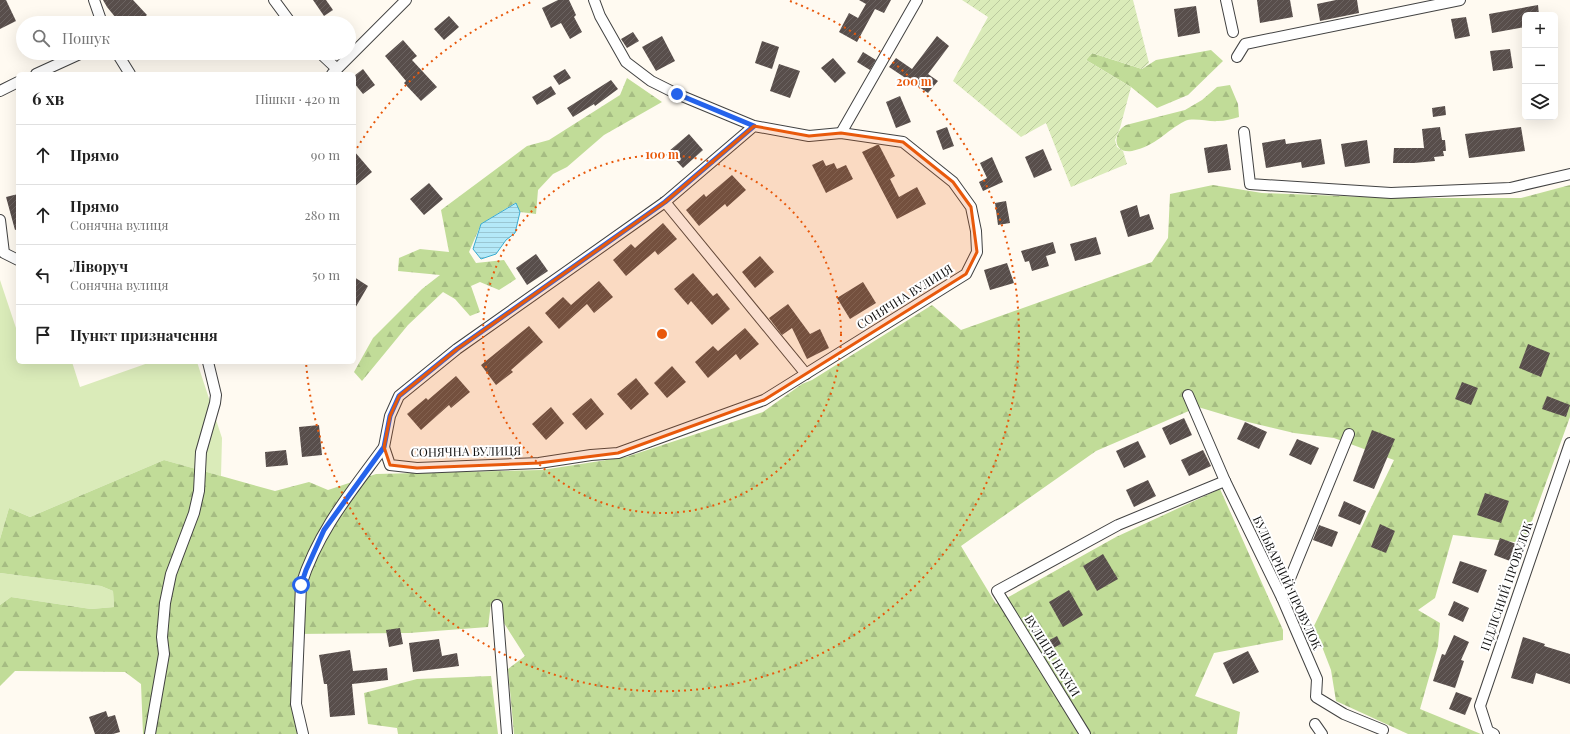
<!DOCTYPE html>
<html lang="uk">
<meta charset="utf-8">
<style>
:root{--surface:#fff;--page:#f2f2f2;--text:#222;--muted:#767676;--line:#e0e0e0}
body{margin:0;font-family:"Playfair Display",serif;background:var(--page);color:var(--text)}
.controls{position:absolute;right:12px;top:12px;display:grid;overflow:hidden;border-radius:6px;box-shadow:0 4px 16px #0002}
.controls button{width:36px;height:36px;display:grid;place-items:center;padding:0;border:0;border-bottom:1px solid var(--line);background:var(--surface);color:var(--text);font:20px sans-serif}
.stop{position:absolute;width:12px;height:12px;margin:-9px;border:3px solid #2563eb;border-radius:50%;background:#fff}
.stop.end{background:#2563eb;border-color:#fff;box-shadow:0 1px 4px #0008}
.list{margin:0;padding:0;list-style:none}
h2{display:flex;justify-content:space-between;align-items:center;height:52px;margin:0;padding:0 16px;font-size:17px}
h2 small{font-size:13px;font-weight:400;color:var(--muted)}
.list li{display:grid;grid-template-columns:26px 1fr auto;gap:12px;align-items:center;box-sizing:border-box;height:60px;padding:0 16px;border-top:1px solid var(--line)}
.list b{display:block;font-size:15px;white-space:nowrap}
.list p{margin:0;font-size:13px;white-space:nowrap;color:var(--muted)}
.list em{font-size:13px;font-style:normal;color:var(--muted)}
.icon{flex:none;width:22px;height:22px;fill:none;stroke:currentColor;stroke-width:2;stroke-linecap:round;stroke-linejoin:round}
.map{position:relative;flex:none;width:1570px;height:734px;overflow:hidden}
.search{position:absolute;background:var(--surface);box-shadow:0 4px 16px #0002;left:16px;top:16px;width:340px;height:44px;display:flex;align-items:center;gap:10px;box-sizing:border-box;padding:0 14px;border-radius:22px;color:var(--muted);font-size:15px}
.panel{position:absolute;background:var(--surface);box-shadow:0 4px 16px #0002;left:16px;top:72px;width:340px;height:292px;border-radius:6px}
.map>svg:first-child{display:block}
.grass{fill:#daebb9}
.forest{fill:url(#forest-firs)}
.garden{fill:url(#garden-furrows)}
.water{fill:url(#water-rules);stroke:#39abd0}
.building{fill:url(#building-hatch)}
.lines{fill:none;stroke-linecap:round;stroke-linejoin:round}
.street-casing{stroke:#424242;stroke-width:12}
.street{stroke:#fff;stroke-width:10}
.route{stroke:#2563eb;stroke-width:5}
.marked{fill:#e8590c;fill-opacity:0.2;stroke:#e8590c;stroke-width:3;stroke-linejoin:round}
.ring{fill:none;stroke:#e8590c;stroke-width:2;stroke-dasharray:2 4}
.labels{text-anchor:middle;stroke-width:4;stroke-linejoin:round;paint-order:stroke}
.street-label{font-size:12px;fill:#0f0f0f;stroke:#fff}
.centre{fill:#e8590c;stroke:#fff;stroke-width:2}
.ring-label{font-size:12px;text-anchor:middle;font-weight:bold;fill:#e8590c;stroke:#fff;stroke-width:4;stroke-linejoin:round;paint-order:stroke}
</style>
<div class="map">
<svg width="1570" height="734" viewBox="0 0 1570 734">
<defs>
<pattern id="forest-firs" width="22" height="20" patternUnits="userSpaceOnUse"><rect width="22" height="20" fill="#c1dc98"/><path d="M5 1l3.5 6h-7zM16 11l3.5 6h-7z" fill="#a5bc82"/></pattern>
<pattern id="garden-furrows" width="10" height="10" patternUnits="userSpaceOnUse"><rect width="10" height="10" fill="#daebb9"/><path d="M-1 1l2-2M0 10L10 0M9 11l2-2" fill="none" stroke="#bac89e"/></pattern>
<pattern id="water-rules" width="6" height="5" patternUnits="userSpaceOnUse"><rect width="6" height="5" fill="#b4e9f8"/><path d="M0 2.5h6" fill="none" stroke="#9ac7d3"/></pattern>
<pattern id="building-hatch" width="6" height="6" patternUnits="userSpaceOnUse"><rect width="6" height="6" fill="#584e4b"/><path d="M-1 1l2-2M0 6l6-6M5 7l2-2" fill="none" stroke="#6b6361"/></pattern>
</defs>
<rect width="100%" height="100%" fill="#fffaf1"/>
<!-- grass -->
<g class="grass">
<polygon points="0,280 18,334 18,362 72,362 80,387 151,362 197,362 222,438 221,476 164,460 30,517 9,508 0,539"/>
<polygon points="0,573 101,586 113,591 114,607 91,609 11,597 0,605"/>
</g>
<!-- forest -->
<g class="forest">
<polygon points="1211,50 1223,61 1188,95 1157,108 1131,87 1086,60 1092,53 1142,69 1156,60"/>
<polygon points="627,78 662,102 604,135 567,167 553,174 538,190 536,214 520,212 515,203 481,224 469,252 476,263 504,260 516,279 499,290 480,282 471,286 480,312 470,316 455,299 443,292 408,325 362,381 354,372 373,338 422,289 440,275 398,271 399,258 420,249 449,252 441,210 527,146 549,140 620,95"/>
<path d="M1230,85l8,19 1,13c-7,2 -14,4 -21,4 -9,1 -25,-4 -33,0 -21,11 -27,24 -53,30 -20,3 -19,-19 -6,-26l59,-15 17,-10 15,-13z"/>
<polygon points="1213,185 1262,193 1393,198 1521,198 1570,185 1570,417 1524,543 1453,535 1435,598 1418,610 1440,623 1438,646 1420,709 1481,734 1408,734 1336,701 1331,670 1314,626 1394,460 1334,438 1294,433 1248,422 1198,407 1096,451 961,546 996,604 1116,537 1220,489 1283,630 1283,640 1214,653 1195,696 1240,712 1237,734 514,734 508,669 525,656 491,603 488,627 409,633 293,634 292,700 300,734 143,734 141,684 125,672 15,671 0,686 0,605 11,597 91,609 114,607 113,591 101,586 0,573 0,539 9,508 30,517 164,460 275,491 309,482 328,490 376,474 542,470 626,457 763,412 802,384 812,380 932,305 961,330 1152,262 1168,238 1170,194"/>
<polygon points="491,676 498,734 398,734 397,728 368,724 364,693 417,679"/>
</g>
<!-- garden -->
<polygon class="garden" points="962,0 1133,0 1149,63 1142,69 1092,53 1086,60 1131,87 1120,128 1115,140 1117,147 1123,151 1127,164 1071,187 1046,123 1021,137 953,81 988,17"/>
<!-- water -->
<polygon class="water" points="516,203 520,212 515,233 506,240 496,254 481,259 473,249 481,224"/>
<!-- building -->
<g class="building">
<polygon points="0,0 6,0 16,21 0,29"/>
<polygon points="103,0 133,0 147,15 138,23 120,23 107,7"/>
<polygon points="313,0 326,0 333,10 324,16"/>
<polygon points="558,0 569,0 576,15 574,17 582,32 570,39 561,23 551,28 542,8"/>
<polygon points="859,0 891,0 884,13 875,9 857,42 839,32 849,13 858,18 866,4"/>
<polygon points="1257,0 1290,0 1293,17 1260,23"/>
<polygon points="1336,0 1357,0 1359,13 1320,21 1317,4"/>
<polygon points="1538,5 1539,15 1525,15 1525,27 1492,33 1489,14"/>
<polygon points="1196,6 1200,33 1178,37 1174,9"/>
<polygon points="449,16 459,27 444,40 434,29"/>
<polygon points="1466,17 1470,36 1455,39 1451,19"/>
<polygon points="633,32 639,41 627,48 621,39"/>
<polygon points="662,36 675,61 656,71 642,47"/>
<polygon points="937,36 949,46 928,74 938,81 928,93 889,67 896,58 912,69"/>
<polygon points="403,40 417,56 412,60 437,87 421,101 404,83 406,81 385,56"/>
<polygon points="762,41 779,47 772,69 755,63"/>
<polygon points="1510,49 1513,68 1493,71 1490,51"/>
<polygon points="863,52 876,60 870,70 857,62"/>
<polygon points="833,58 846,73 835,83 821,68"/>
<polygon points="779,64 800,71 790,98 770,91"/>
<polygon points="363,69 375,85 363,94 354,83 354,76"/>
<polygon points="565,69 571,78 559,85 553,76"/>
<polygon points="611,80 618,89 595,106 594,104 573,117 567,108"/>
<polygon points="551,86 556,94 537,105 532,97"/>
<polygon points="900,96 911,122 896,128 886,102"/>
<polygon points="1445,106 1446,115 1433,117 1432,108"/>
<polygon points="947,127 954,146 943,150 936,131"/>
<polygon points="1440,127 1442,140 1445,140 1446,151 1443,151 1444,156 1434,157 1435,161 1414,163 1393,163 1394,148 1424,148 1422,129"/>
<polygon points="1521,127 1525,151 1469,158 1465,134"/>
<polygon points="689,134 703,150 683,168 668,152"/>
<polygon points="1285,139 1286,144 1321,139 1325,164 1302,168 1301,162 1266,168 1262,143"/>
<polygon points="1367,140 1370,163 1345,167 1341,144"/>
<polygon points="1227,144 1231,170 1208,173 1204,148"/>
<polygon points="877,145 879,145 895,176 890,179 899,197 917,187 926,204 897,219 862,152"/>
<polygon points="1043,149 1052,170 1034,178 1025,157"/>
<polygon points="354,151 372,172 354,187"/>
<polygon points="992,157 1003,182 983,191 979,182 987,178 980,163"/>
<polygon points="823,160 826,166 834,163 837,169 846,165 853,179 826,193 812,165"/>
<polygon points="732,175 746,190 727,207 725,204 699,226 686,210 704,194 706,197"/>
<polygon points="429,183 443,199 424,215 410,199"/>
<polygon points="18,194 18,229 15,230 6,197"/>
<polygon points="1006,201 1010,223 998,225 995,203"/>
<polygon points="1137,205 1140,217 1149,214 1154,229 1128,237 1120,211"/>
<polygon points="663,223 677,239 658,255 655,251 626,276 613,260 631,244 635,248"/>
<polygon points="1096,237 1101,254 1075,261 1070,244"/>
<polygon points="1053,242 1056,253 1046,256 1049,266 1032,271 1029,261 1025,262 1021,251"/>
<polygon points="536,254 548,271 527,285 516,268"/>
<polygon points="760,256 774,272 755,288 742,272"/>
<polygon points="1007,263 1014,283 990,290 984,270"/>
<polygon points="693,273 713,296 717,293 730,309 712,325 691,301 688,305 674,289"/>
<polygon points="354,277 368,286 354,310"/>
<polygon points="599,281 613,297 594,313 587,304 559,329 545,313 563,297 571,305"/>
<polygon points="863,282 876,303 850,319 837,298"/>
<polygon points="788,304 810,334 820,329 829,348 807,359 792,328 782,335 769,318"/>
<polygon points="529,326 543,342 511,370 513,372 496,385 481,365"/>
<polygon points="745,328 759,344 740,360 736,354 708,378 695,362 713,346 718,351"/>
<polygon points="1528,344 1550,353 1541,377 1519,368"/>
<polygon points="672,366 686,382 667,398 654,383"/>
<polygon points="456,376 470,392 451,408 449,405 421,430 407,414 426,398 428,400"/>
<polygon points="636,378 649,394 631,410 617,394"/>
<polygon points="1462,382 1478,388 1471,405 1455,399"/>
<polygon points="1547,396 1570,405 1566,417 1542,409"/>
<polygon points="591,398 604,414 586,430 572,414"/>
<polygon points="551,407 564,423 546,440 532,424"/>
<polygon points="1184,418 1192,435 1170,445 1162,428"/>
<polygon points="1245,422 1267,432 1259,449 1237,439"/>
<polygon points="319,425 322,455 302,457 299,427"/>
<polygon points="1372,430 1395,439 1374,489 1353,481"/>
<polygon points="1297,439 1319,448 1311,465 1289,455"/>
<polygon points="1138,441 1146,457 1124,468 1116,451"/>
<polygon points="286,450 288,465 266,467 265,452"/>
<polygon points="1203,450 1211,466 1189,476 1181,460"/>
<polygon points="1148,480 1156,496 1134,507 1126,490"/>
<polygon points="1485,493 1509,501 1501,523 1477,515"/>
<polygon points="1344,501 1366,511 1360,525 1338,516"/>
<polygon points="1380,524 1395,531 1386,553 1371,547"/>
<polygon points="1319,525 1338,532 1332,547 1313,540"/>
<polygon points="1500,538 1516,544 1510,561 1494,555"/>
<polygon points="1103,554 1118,579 1097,591 1083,566"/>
<polygon points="1460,561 1487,570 1478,593 1452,583"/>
<polygon points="1069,590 1083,615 1063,627 1049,602"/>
<polygon points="1454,601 1469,608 1463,622 1448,615"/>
<polygon points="400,628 403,644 389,647 386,630"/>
<polygon points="1454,635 1469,642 1461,660 1464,661 1455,688 1433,681 1442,654 1445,655"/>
<polygon points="1057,636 1061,644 1046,652 1042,644"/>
<polygon points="1523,637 1545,644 1544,646 1570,654 1570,684 1536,673 1533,684 1511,678"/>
<polygon points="439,639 442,656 457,653 459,666 413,672 409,643"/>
<polygon points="350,650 353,671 387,668 388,680 352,684 355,715 330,717 327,684 324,684 319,655"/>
<polygon points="1248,651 1259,672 1233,684 1223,663"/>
<polygon points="1456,692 1472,698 1465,715 1449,709"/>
<polygon points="106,711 108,717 115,715 120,732 113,734 95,734 89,717"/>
</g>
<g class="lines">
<defs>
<g id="street">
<polyline points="94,0 102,23"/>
<polyline points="274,0 291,23"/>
<polyline points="594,0 600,16 626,62 651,81 677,94 754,126 809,136 841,133 903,142 953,182 971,207 976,231 977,252 966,274 764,400 618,453 591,455 539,463 417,468 390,465 384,447 390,416 399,396 457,349 665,202 754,126"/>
<polyline points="1226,0 1233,32"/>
<polyline points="117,53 130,74"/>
<polyline points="320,53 337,69"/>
<polyline points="1237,57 1245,44 1460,0"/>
<polyline points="36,74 82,53"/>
<polyline points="332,74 406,0"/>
<polyline points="0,91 18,82"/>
<polyline points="1244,132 1250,184 1391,193 1510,188 1570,174"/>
<polyline points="841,133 917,0"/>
<polyline points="665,202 806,374"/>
<polyline points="0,220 4,253 18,260"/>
<polyline points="1188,395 1225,481 1282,598 1317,679 1316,697 1344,714 1383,730"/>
<polyline points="1282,598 1349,434"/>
<polyline points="497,605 507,734"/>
<polyline points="1315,724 1322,734"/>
<polyline points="150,734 164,654 162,637 165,603 171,574 194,513 199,491 201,452 215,403 216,395 208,362"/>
<path d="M303,734l-7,-30 5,-119c17,-54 50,-93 83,-138"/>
<polyline points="1085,734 997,591 1118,525 1225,481"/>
<polyline points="1494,734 1488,731 1480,706 1570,443"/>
</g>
</defs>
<!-- street casing -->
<use href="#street" class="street-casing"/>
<!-- street -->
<use href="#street" class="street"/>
</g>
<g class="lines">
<!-- route -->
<polyline class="route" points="301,585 306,570 324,530 384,447 390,416 399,396 457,349 665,202 754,126 677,94"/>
</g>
<!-- marked area -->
<path class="marked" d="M754,126l55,10 32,-3 62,9 50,40 18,25 6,45 -11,22 -202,126 -146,53 -79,10 -122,5 -27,-3 -6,-18 6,-31 9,-20 58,-47 208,-147z"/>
<!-- distance rings -->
<g class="ring">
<circle cx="662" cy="334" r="179"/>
<path d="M354 153A357 357 0 0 1 534 1M790 1A357 357 0 1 1 306 362"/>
</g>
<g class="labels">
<!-- street labels -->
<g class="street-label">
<text transform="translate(905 297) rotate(-32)" y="4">СОНЯЧНА ВУЛИЦЯ</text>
<text transform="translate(466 452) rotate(-1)" y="4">СОНЯЧНА ВУЛИЦЯ</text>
<text transform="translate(1287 583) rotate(65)" y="4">БУЛЬВАРНИЙ ПРОВУЛОК</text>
<text transform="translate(1507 586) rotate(-71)" y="4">ПІДЛІСНИЙ ПРОВУЛОК</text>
<text transform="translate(1052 656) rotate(58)" y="4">ВУЛИЦЯ НАУКИ</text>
</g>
</g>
<circle cx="662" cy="334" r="6" class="centre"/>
<g class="ring-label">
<text x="914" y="86">200 m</text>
<text x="662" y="159">100 m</text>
</g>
</svg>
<div class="controls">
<button>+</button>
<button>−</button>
<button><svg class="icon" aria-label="layers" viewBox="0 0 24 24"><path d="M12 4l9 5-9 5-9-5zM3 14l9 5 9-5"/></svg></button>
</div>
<div class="stop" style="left:301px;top:585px"></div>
<div class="stop end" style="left:677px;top:94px"></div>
<div class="search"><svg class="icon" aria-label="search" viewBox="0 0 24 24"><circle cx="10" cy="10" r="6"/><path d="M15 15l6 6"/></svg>Пошук</div>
<section class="panel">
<h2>6 хв<small>Пішки · 420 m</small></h2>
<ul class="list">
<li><svg class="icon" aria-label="ahead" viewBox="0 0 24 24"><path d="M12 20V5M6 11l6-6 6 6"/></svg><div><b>Прямо</b></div><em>90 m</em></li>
<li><svg class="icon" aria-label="ahead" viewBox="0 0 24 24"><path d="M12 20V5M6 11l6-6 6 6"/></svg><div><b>Прямо</b><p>Сонячна вулиця</p></div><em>280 m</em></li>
<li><svg class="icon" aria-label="left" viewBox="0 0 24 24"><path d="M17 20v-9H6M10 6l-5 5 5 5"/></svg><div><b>Ліворуч</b><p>Сонячна вулиця</p></div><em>50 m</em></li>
<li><svg class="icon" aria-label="arrive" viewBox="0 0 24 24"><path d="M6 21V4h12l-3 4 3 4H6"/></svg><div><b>Пункт призначення</b></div></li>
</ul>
</section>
</div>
